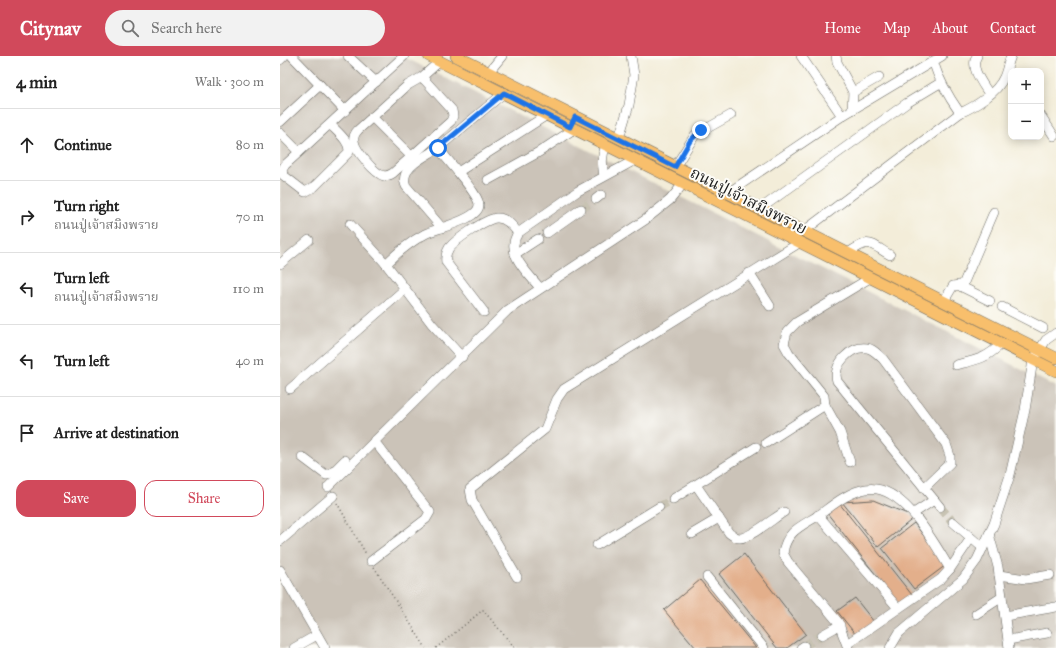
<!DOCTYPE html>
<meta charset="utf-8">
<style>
:root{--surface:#fff;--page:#f2f2f2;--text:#222;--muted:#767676;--line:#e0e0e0;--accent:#d1495b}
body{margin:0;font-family:"IM FELL Great Primer","Noto Serif Thai",serif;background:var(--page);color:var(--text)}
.controls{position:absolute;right:12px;top:12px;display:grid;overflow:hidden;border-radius:8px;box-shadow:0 2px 10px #0003}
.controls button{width:36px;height:36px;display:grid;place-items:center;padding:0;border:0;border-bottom:1px solid var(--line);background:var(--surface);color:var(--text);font:20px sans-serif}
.stop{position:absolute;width:12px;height:12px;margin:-9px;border:3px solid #1a73e8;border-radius:50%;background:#fff}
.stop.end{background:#1a73e8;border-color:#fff;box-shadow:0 1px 4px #0008}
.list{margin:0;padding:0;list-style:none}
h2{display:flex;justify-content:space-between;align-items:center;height:52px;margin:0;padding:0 16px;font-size:17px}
h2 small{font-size:13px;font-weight:400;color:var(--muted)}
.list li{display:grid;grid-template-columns:26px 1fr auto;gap:12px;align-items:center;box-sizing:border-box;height:72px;padding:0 16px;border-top:1px solid var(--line)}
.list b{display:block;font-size:15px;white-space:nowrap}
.list p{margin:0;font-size:13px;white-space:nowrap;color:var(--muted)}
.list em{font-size:13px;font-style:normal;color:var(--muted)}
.actions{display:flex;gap:8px;padding:12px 16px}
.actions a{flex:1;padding:9px 0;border:1px solid var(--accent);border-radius:12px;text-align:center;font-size:14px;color:var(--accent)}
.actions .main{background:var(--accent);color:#fff}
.icon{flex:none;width:22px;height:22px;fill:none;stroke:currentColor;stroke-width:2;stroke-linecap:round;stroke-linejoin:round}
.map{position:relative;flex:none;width:776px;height:592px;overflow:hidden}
header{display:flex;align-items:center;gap:24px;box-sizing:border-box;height:56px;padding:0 20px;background:var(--accent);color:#fff}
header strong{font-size:19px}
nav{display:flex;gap:22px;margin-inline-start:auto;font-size:14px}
.search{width:280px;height:36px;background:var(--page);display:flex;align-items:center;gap:10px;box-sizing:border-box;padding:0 14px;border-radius:22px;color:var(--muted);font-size:15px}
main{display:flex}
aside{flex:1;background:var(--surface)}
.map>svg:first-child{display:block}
.industrial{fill:#cbc3b8}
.building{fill:#e3af8b}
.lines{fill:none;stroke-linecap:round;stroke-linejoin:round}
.minor-tunnel{stroke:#c8c3b3;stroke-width:9;stroke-dasharray:9 4.5;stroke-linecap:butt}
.minor-casing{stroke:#67655e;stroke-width:10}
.major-casing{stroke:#67655e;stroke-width:12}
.path{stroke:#67655e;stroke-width:1.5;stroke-dasharray:1 3;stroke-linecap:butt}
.minor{stroke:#fff;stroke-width:9}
.major{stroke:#f8bf6c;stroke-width:11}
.route{stroke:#1a73e8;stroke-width:5}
.labels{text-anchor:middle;stroke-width:4;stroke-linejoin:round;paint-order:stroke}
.street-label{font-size:16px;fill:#1c1c1c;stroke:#fdfcf7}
</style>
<header>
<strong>Citynav</strong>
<div class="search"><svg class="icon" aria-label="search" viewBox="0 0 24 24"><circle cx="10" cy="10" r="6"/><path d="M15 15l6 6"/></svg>Search here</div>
<nav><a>Home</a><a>Map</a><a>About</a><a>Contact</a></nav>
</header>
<main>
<aside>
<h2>4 min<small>Walk · 300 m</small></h2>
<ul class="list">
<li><svg class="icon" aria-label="ahead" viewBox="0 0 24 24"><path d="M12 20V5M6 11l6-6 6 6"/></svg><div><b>Continue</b></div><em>80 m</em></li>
<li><svg class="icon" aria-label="right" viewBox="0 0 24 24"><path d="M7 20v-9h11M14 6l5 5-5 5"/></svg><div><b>Turn right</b><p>ถนนปู่เจ้าสมิงพราย</p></div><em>70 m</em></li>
<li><svg class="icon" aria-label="left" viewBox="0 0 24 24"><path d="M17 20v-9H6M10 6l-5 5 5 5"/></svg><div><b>Turn left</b><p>ถนนปู่เจ้าสมิงพราย</p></div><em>110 m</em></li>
<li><svg class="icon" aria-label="left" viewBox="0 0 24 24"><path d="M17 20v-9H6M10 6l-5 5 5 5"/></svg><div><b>Turn left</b></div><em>40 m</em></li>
<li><svg class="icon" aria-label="arrive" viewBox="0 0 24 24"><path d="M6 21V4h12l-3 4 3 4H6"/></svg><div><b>Arrive at destination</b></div></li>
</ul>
<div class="actions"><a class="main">Save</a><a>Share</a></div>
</aside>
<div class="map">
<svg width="776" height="592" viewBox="0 0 776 592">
<rect width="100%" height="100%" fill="#fdfcf7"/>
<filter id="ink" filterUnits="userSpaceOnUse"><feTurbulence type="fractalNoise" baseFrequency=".025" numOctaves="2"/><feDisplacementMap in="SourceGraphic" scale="8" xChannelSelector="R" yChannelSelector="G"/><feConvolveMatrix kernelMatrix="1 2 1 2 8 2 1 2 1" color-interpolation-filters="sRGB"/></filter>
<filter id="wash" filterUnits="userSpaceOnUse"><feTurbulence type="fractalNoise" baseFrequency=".012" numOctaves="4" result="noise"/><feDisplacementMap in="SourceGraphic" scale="16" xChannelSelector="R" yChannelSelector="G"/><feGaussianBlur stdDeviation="0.9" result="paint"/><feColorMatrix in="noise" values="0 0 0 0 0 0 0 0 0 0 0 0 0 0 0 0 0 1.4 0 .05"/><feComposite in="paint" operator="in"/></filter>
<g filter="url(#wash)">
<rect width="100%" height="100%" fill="#f3edd9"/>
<!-- industrial -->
<polygon class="industrial" points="0,0 122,0 776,331 776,592 0,592"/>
<g id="blocks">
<!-- building -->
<g class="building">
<polygon points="593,444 635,461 598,491 562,446"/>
<polygon points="559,447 632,539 619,548 547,457"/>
<polygon points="634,467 666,509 634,533 602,492"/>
<polygon points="464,498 526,578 507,592 497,592 439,518"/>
<polygon points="420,524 476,592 416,592 384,554"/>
<polygon points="575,542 594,566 576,579 557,555"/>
</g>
</g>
</g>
<g filter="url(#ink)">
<use href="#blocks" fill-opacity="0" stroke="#67655e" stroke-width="1"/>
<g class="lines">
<!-- minor-tunnel -->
<g class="minor-tunnel">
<polyline points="301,153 316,143"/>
<polyline points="379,451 393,443"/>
<polyline points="660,451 673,466"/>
<polyline points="524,590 542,579"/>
</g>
<defs>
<g id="minor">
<polyline points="12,0 65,55"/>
<polyline points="68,0 96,26"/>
<polyline points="521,0 562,60"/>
<polyline points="556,0 557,6 573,36 572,54"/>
<path d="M697,0c-8,11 6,28 12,38"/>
<polyline points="0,4 4,0"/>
<polyline points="209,16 222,0"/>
<path d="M142,21l-14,8 -50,45c-3,3 -5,6 -4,11 1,9 21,33 30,35 4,0 6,-1 9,-3l58,-52 2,-5 -1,-6 -30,-33 18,-16"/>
<polyline points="573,36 599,21"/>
<polyline points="224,37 158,92 178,116 267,59"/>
<path d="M680,57c16,-7 37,-20 44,-36 3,-7 4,-14 7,-21"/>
<polyline points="761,60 774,80"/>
<polyline points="92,61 131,100"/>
<polyline points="0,66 40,29"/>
<path d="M50,68c7,8 20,17 19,28l-35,35 -9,5 -22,-17 -1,-5 3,-5 119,-109"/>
<polyline points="0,77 19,96"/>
<polyline points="339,82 349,49 354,19 351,0"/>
<path d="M158,92c-13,9 -40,20 -32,38l36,42"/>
<polyline points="395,111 415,79 451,59"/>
<path d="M178,116c5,7 21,25 21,33 0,15 -43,23 -54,29 -15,8 -27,18 -39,30l46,60 30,33"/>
<path d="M324,120c-2,-12 -3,-19 2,-30"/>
<polyline points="208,124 259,96 294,73"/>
<polyline points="448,137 562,60 662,0"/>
<polyline points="316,143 321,139"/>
<polyline points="480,153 627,47 660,27"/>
<polyline points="70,168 106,208"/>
<path d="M524,175l156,-118c-12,-17 -21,-32 -27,-52"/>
<polyline points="267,177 301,153"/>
<path d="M568,197c22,-15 20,-11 42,2"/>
<polyline points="235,198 258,183"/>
<polyline points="0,208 29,184"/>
<polyline points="469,217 490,250"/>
<path d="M260,232c-12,-15 -36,-35 -22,-55l60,-42 57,-31"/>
<polyline points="664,245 673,230 679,229 682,231"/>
<polyline points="710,245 682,231 714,156"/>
<polyline points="722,251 763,272"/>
<path d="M204,256l-38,-50c-1,-6 0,-9 3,-14 6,-8 37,-29 47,-30 10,-1 17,8 22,15"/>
<path d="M676,309c20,-5 30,-6 45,-21"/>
<polyline points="10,333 125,233"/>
<polyline points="545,349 560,376 570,406"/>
<polyline points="486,387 545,349 544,340 509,297 504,288 507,276 517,266 590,222"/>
<polyline points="22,401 46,419 53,416 65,404"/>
<path d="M416,429l33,48c4,3 6,5 11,5 10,0 34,-20 44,-26"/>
<polyline points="48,431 228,254 365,164 390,144 403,128"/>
<path d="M644,432l26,-25v-7l-4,-12 -63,-85c-6,-5 -9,-10 -16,-11 -16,-3 -35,17 -30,33l103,126"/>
<polyline points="393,443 476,391"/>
<polyline points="634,457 654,444"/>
<polyline points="538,459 618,552"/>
<polyline points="673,466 703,492"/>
<polyline points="412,478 439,462"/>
<polyline points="709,478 718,511 729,592"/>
<polyline points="0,485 53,440"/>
<polyline points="317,489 379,451"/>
<polyline points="91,505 146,463 150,456 94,385"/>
<polyline points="0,514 45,592"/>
<polyline points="719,519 746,523 770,519"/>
<polyline points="237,521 192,444 190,433 265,373 277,343 284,333 519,187"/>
<polyline points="427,521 484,592"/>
<polyline points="696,558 722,541"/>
<polyline points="725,560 776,551"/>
<polyline points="542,579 560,569"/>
<polyline points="728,584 767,577"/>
<polyline points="567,588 661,523 670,513 691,482"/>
<polyline points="14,592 37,579"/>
<polyline points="521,592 524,590"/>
<path d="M568,592l-10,-26 -50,-60 -5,-9c3,-22 19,-27 36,-38 14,-10 29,-23 47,-26 37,-6 68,54 84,80"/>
<polyline points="610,592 619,577 683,523 697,504 714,468 730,419 745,354 753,304 766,284 776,277"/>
</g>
<g id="major">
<polyline points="149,0 776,315"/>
<polyline points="176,0 776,302"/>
</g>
</defs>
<!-- minor casing -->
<use href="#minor" class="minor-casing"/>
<!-- major casing -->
<use href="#major" class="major-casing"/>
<!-- path -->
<g class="path">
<polyline points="57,447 86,498"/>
<polyline points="94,511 146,592"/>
<polyline points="156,592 203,554 235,592"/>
</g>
<!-- minor -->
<use href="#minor" class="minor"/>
<!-- major -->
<use href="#major" class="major"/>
</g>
</g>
<g class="lines" filter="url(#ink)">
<!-- route -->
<polyline class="route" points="158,92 224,37 290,71 295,61 395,111 410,85 421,74"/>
</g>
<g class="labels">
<!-- street labels -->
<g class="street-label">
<text transform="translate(469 144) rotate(27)" y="6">ถนนปู่เจ้าสมิงพราย</text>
</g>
</g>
</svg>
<div class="controls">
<button>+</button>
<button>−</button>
</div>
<div class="stop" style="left:158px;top:92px"></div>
<div class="stop end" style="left:421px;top:74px"></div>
</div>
</main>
